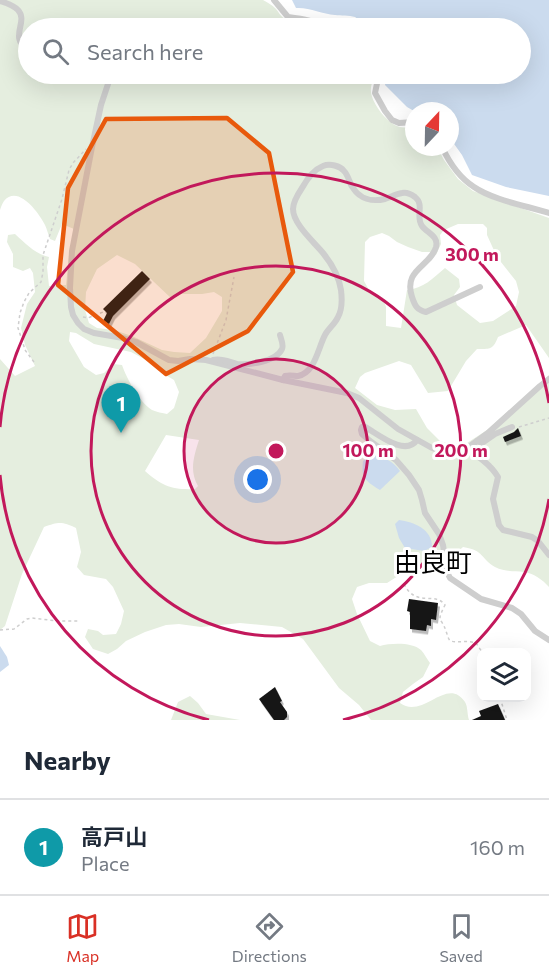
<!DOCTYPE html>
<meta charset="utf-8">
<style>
:root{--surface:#fff;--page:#f6f6f7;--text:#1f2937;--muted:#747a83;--line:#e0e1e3;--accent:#d93025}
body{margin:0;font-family:Commissioner,"Noto Sans JP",sans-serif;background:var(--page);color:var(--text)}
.controls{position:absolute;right:18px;bottom:18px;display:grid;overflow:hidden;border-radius:12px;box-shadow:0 6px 24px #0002}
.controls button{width:54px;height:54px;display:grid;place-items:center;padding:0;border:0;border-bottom:2px solid var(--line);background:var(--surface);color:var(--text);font:30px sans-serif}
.compass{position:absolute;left:405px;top:102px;width:54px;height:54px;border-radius:50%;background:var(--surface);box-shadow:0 6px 24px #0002;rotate:22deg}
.you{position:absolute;left:258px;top:480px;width:21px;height:21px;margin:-15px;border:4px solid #fff;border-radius:50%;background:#1a73e8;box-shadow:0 0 0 9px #1a73e833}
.badge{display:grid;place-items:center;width:39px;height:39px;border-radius:50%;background:var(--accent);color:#fff;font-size:20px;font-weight:700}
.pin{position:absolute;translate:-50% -50px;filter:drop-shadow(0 2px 3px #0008)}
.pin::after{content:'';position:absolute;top:32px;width:21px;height:18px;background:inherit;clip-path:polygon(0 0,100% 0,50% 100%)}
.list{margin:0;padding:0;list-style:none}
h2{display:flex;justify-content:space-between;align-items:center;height:78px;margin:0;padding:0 24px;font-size:26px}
h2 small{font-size:20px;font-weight:400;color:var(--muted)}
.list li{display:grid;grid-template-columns:39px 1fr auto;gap:18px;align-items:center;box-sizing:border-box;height:96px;padding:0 24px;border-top:2px solid var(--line)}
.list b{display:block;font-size:22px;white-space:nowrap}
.list p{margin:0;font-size:20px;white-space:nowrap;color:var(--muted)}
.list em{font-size:20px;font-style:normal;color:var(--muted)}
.icon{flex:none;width:33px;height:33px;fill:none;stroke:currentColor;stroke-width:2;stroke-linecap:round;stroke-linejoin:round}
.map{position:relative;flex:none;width:549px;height:720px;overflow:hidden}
.search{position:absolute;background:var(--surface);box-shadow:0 6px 24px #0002;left:18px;right:18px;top:18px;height:66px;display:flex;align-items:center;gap:15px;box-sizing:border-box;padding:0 21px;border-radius:33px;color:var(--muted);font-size:22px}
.sheet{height:174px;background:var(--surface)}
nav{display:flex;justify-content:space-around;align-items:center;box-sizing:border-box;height:84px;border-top:2px solid var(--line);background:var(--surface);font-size:16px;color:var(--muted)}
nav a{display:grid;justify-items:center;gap:3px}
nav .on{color:var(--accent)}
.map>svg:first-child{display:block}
.green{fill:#e5eedf;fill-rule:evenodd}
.water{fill:#cbdbee}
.building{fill:#181818;filter:url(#shadow)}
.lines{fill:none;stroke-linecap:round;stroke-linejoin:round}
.path{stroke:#cecece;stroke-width:1.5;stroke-dasharray:3 3;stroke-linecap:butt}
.street{stroke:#cecece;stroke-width:6}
.marked{fill:#e8590c;fill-opacity:0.2;stroke:#e8590c;stroke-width:4.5;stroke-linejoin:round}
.ring{fill:none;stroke:#c2185b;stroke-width:3}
.labels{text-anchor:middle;stroke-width:6;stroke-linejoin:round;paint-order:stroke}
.quarter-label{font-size:26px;fill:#000;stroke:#fff}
.centre{fill:#c2185b;stroke:#fff;stroke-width:3}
.ring-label{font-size:18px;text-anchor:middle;font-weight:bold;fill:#c2185b;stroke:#fff;stroke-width:6;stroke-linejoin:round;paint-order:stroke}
</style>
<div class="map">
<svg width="549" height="720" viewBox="0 0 549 720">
<defs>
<filter id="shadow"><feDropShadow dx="2" dy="3.5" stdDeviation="0" flood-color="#0004"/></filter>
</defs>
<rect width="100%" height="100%" fill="#fff"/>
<!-- green -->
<g class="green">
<path d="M0,0h263c4,2 9,5 12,8 4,4 5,8 10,11 11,6 25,2 37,9h-294v46h348c-2,5 -6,11 -5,18 1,12 17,32 29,35 4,1 10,0 14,0v20h23l7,13 14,19 15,12 76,27v140l-23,-33 -28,12c-5,13 -8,12 -21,12l-11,12 -18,30 -20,2 -17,-28 -12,-4 -34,12 -5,4 -5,11 22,17 18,5 21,-1 11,19 13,13 10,3 17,-1 20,-13 62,-55v212c-6,-7 -16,-14 -25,-15 -10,-1 -19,0 -29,-5 -14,-8 -11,-17 -32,-20l-10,9 -55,20 -11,7h-18l-12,4 -5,12 5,15 13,27 10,5c11,-3 32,-4 41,4 3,3 6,9 9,13l-7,14 -10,7 -10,8 -3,11c23,17 47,-28 65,-1 3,5 2,12 4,18h-98l-12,-15 -20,-17 -36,-49 -21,-12 -42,-4 -39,4 -22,-3 -13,1 -21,7 -19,9 -9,8 -9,5 -15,-5 -8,-12 3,-8 10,2 5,4 13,-1 5,-10 3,-13 -11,-24 -7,-8 -22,-4 -7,-8 4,-15 -5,-24c-14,-7 -18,-6 -32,-1l-22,47 -17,52 -5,4v-271l15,17 20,-10 -10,-21 -4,-17 6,-24 8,-12 -2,-19 -3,-5 -7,3 -10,-4v-13l-6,-12 1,-7 7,-1c10,9 20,20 34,23l-2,10 2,19 17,-1 3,-30 5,-26 -12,-5 -7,17 -5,-2c-2,-5 -3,-10 -5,-14 -6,-12 -27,-41 -41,-24 -2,3 -3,6 -4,9zM458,224h25l4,4v7l10,22 19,24 3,11 -3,14 -23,15 -13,2 -23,-18 -3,-10 6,-8 -1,-8 -14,-11c-13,11 -21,20 -38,22l-6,38 -15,-2v-19l-3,-9 -14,-8 -5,-9 1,-39 5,-5 12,-4 7,3 8,6 11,5 14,5h8l6,3 5,-11 -1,-9 4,-5zM117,255l18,9 37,35 8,-5h22l12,-2 8,5v14l-16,27 -16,15 -16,-1 -12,-2 -30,-14 -18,-6 -17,-2 -8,-5 -4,-13 1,-18 11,-23zM70,332l6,1 18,11 37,8 17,9 14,12 12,7 5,12 -5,16 -7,6c-4,-1 -11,-2 -15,-4 -13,-8 -25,-31 -30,-45l-9,-1 -9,9 -8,2 -12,-8 -15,-26zM166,435l33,5c-5,16 -10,31 -1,46l-3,3c-23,1 -33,-3 -50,-18z"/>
<polygon points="190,696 198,703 206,714 240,720 171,720 178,702"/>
</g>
<!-- water -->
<g class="water">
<path d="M292,0h257v196l-43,-9 -34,-12 -10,-20 -10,-14 -2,-6v-24h-36l-7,-4 -22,-22 2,-11h133v-46h-156c-3,-4 -5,-9 -9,-11 -6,-2 -14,-1 -20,-2 -13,-1 -26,-8 -39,-7z"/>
<path d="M371,455c12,1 22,6 29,16l-20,19c-14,-9 -19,-11 -17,-29z"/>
<path d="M399,520c15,2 33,9 33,27l-8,4 -19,-3 -6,-10 -4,-14z"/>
<polygon points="0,646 7,657 9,665 0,672"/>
</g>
<!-- building -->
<g class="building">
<polygon points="142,271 150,279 113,316 109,324 103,321 107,313 103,309"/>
<polygon points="518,428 521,436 505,442 503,437 514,432"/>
<polygon points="409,599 438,603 436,620 431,619 431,626 427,625 426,631 410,629 410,612 407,611"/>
<polygon points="275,687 282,701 280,702 287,712 287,717 284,720 274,720 259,699"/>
<polygon points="498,704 505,720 472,720 481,716 479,711"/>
</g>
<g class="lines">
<!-- path -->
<g class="path">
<polyline points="83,317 88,318 103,312"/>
<polyline points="213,354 226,320 234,277"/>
<polyline points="34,362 25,350 22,340 18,328 20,313 24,302 29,293 41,282 43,272 43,255 62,199 69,170 73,163 86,149"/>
<polyline points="519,427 549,418"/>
<path d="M404,584c12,24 31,7 41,21 -9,18 -4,11 1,26 1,3 2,7 4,10 9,2 18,-1 26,2l6,9"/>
<polyline points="0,630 14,629 27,619 32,618 57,621 79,621"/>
<polyline points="500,698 507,720"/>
</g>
<!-- street -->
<g class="street">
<path d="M274,0l14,17c15,2 28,4 41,11"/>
<path d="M0,1c6,2 13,4 18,9 11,12 -10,27 10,40"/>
<polyline points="345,28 348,27 354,28"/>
<polyline points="109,74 109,81 101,105 92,147 72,251 70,288 71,307 73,315 78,323 84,329 94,333 123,338 136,342 169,360 178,361 190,359 206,360 283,380 347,393 359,398 398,429 432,448 447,453 455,452 466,449 488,433 540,386 549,379"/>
<polyline points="379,74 375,93 385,111 392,120 399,123 414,122"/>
<path d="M442,147c7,15 18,31 32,40 19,13 53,19 75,26"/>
<path d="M213,360c9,-2 16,2 24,4 12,1 39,-2 45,-15 2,-4 -1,-10 -2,-14"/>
<path d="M283,380l2,-4c5,-1 9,0 13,0 17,-3 20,-28 27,-41 3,-6 10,-11 13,-18 4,-7 4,-19 3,-27 -2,-13 -9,-26 -18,-37 -9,-11 -30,-29 -30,-44 0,-7 5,-15 9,-21 5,-9 11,-18 21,-22 7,-3 17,0 21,5 5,5 5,12 9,17 7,11 19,14 32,11 6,-2 11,-5 17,-6 5,-1 9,1 13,4 10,8 0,19 7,29 5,7 17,10 14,21 -6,20 -33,22 -24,50 3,9 5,13 14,15l54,-25"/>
<path d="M417,440c-12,17 -39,-6 -52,-13h-3l-1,3 1,4 8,7 26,19 13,15 10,15 3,10 3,13 14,21 4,11 4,27 3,6 31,21 31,9 9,6 14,17 14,9"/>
<polyline points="477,441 482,443 495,434 512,427"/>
<path d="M466,449c13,8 24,15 32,28l-5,22 6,26 4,5 29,7 6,4 11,14"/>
</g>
</g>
<!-- marked area -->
<path class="marked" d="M227,118l42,35 24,119 -45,59 -82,43 -108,-89 10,-97 38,-69z"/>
<!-- distance rings -->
<circle cx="276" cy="451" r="92" fill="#c2185b" fill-opacity=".12"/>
<g class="ring">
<circle cx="276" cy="451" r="92"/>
<circle cx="276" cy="451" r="185"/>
<path d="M549 499A277 277 0 0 1 343 720M209 720A277 277 0 0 1 0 475M0 427A277 277 0 0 1 549 403"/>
</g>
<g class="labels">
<!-- quarter labels -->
<g class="quarter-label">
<text x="433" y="572">由良町</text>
</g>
</g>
<circle cx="276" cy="451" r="9" class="centre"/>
<g class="ring-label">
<text x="472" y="261">300 m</text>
<text x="368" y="457">100 m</text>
<text x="461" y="457">200 m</text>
</g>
</svg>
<div class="controls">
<button><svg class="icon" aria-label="layers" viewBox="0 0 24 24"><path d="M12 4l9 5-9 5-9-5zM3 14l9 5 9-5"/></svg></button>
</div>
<svg class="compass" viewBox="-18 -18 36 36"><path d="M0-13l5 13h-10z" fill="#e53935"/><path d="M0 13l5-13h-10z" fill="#747a83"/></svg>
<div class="you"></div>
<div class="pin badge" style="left:121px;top:433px;background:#0f9aa8">1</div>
<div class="search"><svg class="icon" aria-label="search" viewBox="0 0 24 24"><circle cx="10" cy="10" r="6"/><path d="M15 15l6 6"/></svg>Search here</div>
</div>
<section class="sheet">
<h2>Nearby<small></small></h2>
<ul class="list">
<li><span class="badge" style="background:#0f9aa8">1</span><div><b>高戸山</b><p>Place</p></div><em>160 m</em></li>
</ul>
</section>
<nav>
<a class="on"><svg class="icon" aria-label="map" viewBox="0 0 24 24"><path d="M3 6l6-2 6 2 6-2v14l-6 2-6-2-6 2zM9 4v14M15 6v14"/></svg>Map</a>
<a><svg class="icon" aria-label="directions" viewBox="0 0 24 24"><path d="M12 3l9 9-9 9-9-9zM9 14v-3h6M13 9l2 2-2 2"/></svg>Directions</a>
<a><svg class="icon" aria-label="saved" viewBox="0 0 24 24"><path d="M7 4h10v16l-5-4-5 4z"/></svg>Saved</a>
</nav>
